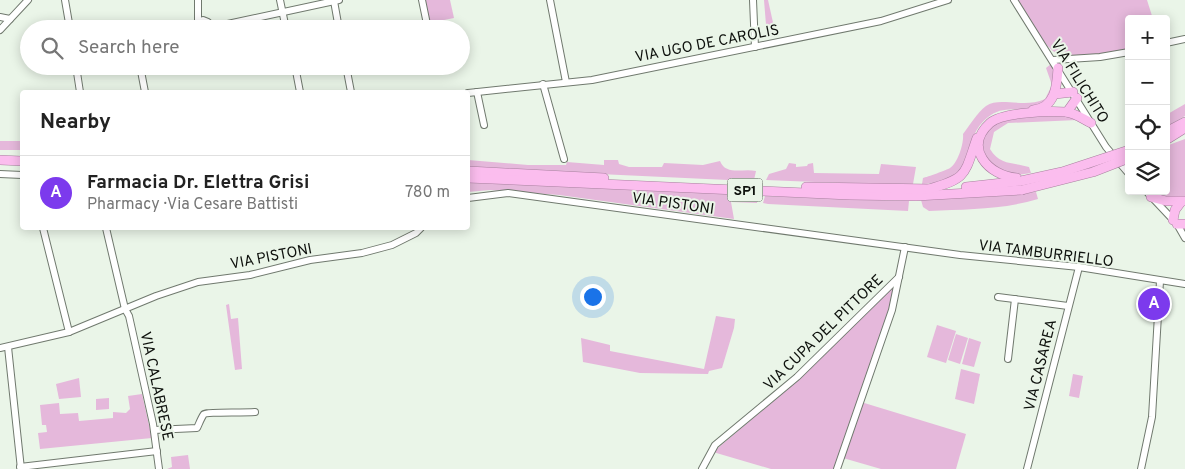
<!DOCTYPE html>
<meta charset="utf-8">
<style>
:root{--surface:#fff;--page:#f2f2f2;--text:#222;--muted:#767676;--line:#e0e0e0;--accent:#7c3aed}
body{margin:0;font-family:Overpass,sans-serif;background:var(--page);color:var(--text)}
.controls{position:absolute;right:15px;top:15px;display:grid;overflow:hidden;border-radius:5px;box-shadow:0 2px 12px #0003}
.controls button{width:45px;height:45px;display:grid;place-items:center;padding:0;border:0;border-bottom:1px solid var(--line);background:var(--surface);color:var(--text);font:25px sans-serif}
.you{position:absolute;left:592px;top:296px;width:18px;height:18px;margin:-12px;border:4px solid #fff;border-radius:50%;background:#1a73e8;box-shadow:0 0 0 8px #1a73e833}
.badge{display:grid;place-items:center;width:32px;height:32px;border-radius:50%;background:var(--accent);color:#fff;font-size:16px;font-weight:700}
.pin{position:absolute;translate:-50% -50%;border:2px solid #fff;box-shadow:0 1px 5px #0006}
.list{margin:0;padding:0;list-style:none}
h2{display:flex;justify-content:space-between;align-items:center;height:65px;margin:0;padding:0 20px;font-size:21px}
h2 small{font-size:16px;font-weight:400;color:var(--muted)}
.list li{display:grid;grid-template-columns:32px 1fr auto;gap:15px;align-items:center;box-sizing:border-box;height:75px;padding:0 20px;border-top:1px solid var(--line)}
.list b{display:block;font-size:19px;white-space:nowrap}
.list p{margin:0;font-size:16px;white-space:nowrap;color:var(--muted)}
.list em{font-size:16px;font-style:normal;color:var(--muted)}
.icon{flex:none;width:28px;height:28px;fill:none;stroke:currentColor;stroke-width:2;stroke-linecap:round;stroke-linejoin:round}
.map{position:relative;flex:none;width:1185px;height:469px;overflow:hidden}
.search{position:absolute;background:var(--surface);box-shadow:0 2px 12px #0003;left:20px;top:20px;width:450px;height:55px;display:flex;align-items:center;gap:12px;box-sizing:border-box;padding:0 18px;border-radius:28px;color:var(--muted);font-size:19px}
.panel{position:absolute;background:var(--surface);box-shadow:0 2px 12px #0003;left:20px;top:90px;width:450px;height:140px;border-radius:5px}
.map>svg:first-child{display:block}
.green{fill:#e5b8db}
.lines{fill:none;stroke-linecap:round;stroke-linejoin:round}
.minor-casing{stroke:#70796e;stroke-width:8}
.highway-casing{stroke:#a8819f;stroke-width:10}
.minor{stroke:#fff;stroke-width:6}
.highway{stroke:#fbbdee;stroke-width:9}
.highway-bridge-casing{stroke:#a8819f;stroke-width:10;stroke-linecap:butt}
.highway-bridge{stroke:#fbbdee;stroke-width:9}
.labels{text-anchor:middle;stroke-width:4;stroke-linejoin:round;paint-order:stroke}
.shield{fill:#eaf5e8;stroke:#50554f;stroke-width:1}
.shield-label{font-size:14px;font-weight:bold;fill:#0e110d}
.street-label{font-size:15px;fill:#0e110d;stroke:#eaf5e8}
</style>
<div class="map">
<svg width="1185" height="469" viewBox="0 0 1185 469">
<rect width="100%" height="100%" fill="#eaf5e8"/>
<!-- green -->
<g class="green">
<polygon points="424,0 450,0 454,18 429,23"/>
<polygon points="764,0 768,0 776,36 767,37"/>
<path d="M1017,0h130l6,19h-24v29c-19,4 -60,15 -76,3 -15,-12 -25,-35 -36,-51z"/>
<path d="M1051,64l5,17 -9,21c-6,2 -12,6 -18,7 -12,1 -27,-2 -38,6 -36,24 -6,68 -69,69l1,-6c4,-1 24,-8 27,-10 8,-5 14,-25 13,-34 7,-9 14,-21 23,-28 14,-10 38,3 59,-7l7,-14 -6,-17z"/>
<polygon points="1185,104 1185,116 1166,127 1166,115"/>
<path d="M1066,115l11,5 -69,3 -14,9 -4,17c10,17 24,13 39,18l2,6 -20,3 -25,-15c-2,-6 -5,-14 -4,-20 5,-31 60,-25 84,-26z"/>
<polygon points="1185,139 1185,199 1154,194 1150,191 1166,191 1166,146"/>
<rect x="0" y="141" width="22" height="9"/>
<path d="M468,160l60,5h38l1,-3 37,3v-5h14l1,4 10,3h33l2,-4 39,2 17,-4c6,15 23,7 36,10l-2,9h-26l-260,-12z"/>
<polygon points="789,163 796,164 796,167 807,166 808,164 813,163 814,173 879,174 881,164 916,167 913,184 864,184 766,180 769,174 786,169"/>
<polygon points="468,182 757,195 757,203 731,202 734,219 559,195 490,190 468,192"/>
<path d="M1036,192l2,7c-37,11 -71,10 -109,12l-6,-4 -2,-7z"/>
<polygon points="765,196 909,201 908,211 768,204 763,203"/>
<polygon points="893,284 896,284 882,337 861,390 835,469 771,469 713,452 789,388"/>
<polygon points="229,304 231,319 238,318 242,369 235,370 226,305"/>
<polygon points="716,316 735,319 734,328 722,368 709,371 708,374 640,373 583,362 581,338 610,345 610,351 704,369"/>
<polygon points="937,325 956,331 946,363 927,357"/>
<polygon points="956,334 968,338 960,364 948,360"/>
<polygon points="969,338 981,342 974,367 962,364"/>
<polygon points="961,369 980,374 974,404 955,399"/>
<polygon points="1073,374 1083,376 1079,398 1069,396"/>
<polygon points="79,378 81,397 59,399 56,384"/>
<polygon points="142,394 152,438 40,449 38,433 47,432 46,425 42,425 40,405 59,403 60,414 78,413 79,421 113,418 113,412 126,413 130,409 128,396"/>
<polygon points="109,398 109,409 96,410 96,399"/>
<polygon points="861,402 966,434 956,469 881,469 843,458"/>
<polygon points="188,455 190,469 167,469 172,467 171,457"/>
</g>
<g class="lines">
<defs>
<g id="minor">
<polyline points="65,0 70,29"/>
<polyline points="198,0 198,22"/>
<polyline points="280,0 286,29"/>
<polyline points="422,0 428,29"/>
<polyline points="550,0 566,82"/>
<polyline points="753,0 755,47"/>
<polyline points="1014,0 1106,147 1129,174"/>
<polyline points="334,1 339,29"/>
<polyline points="0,17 10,19"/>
<polyline points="209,28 339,0"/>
<polyline points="189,29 197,25"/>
<polyline points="198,29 198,22 203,20 208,22 209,29"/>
<polyline points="0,30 28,0"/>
<polyline points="1166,43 1185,39"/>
<polyline points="1053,60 1100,57 1129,52"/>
<polyline points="76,66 80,92"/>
<polyline points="140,66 145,92"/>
<polyline points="295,66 300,92"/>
<polyline points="346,66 351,92"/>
<polyline points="543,84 564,159"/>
<polyline points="477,92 484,125"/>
<polyline points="468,93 592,80 881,21 948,0"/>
<polyline points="0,174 22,175"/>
<polyline points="1146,191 1177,224 1185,238"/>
<polyline points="468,198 508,193 960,255 1079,267 1185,284"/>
<polyline points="43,228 69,332"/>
<polyline points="106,228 125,309 129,316 153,424 159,469"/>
<polyline points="998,297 1068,306"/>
<polyline points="8,347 21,469"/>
<polyline points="0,348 69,332 156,296 198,282 250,275 310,260 362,253 392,245 416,233 421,228"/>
<polyline points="1008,359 1015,299"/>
<path d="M154,430l43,-2c2,-4 4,-10 7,-14 1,-2 38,-1 51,-2"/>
<polyline points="20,467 157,451"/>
<polyline points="702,469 715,445 797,377 899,277"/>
<polyline points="837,469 892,310 905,247"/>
<polyline points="1027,469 1079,267"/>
<polyline points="1141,469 1152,417 1160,281"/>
</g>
<g id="highway">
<polyline points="1055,94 1073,92"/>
<path d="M1033,110c22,-2 24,-23 25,-42"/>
<polyline points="1067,112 1077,98"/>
<polyline points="1166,132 1185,122"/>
<polyline points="1166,140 1185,128"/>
<polyline points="0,160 22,161"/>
<polyline points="468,171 604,178"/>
<polyline points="468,178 850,195 916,196 1022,190"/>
<path d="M1017,178c-29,-2 -54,-31 -27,-55 12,-11 60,-12 76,-11 9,1 17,7 25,11"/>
<polyline points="806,187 933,189"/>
<polyline points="966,187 1021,181"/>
<path d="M929,189c39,-11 35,-14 48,-51"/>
<polyline points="1151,197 1166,201 1185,201"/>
<polyline points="1173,220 1175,210 1181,202"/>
<polyline points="1177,224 1185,224"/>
</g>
</defs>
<!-- minor casing -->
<use href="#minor" class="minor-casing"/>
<!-- highway casing -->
<use href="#highway" class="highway-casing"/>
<!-- minor -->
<use href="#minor" class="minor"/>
<!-- highway -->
<use href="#highway" class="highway"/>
<defs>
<g id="highway-bridge">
<polyline points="1021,181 1062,172 1129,150"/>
<polyline points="1022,190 1093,172 1129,158"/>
</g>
</defs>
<!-- highway-bridge casing -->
<use href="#highway-bridge" class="highway-bridge-casing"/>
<!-- highway-bridge -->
<use href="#highway-bridge" class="highway-bridge"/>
</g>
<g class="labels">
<!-- shield labels -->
<rect class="shield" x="727.5" y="178.5" width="35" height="23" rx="4"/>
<g class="shield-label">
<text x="745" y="195">SP1</text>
</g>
<!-- street labels -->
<g class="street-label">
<text transform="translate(707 43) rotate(-11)" y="5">VIA UGO DE CAROLIS</text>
<text transform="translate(1080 81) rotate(58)" y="5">VIA FILICHITO</text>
<text transform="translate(673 203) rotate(8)" y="5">VIA PISTONI</text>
<text transform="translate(1046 253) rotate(7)" y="5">VIA TAMBURRIELLO</text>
<text transform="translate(271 256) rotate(-11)" y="5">VIA PISTONI</text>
<text transform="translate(823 332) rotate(-44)" y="5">VIA CUPA DEL PITTORE</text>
<text transform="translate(1040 365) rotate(-76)" y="5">VIA CASAREA</text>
<text transform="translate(157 386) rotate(78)" y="5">VIA CALABRESE</text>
</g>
</g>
</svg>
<div class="controls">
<button>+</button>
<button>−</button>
<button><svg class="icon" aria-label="locate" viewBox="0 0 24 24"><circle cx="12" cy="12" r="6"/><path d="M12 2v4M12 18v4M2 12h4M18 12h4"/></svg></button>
<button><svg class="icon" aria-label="layers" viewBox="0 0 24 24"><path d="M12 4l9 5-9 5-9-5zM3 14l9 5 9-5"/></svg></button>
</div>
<div class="you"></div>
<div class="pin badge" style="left:1154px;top:304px">A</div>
<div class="search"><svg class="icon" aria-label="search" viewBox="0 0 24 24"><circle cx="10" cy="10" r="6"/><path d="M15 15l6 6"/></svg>Search here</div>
<section class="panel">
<h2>Nearby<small></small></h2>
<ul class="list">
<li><span class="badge">A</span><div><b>Farmacia Dr. Elettra Grisi</b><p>Pharmacy · Via Cesare Battisti</p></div><em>780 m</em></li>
</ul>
</section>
</div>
